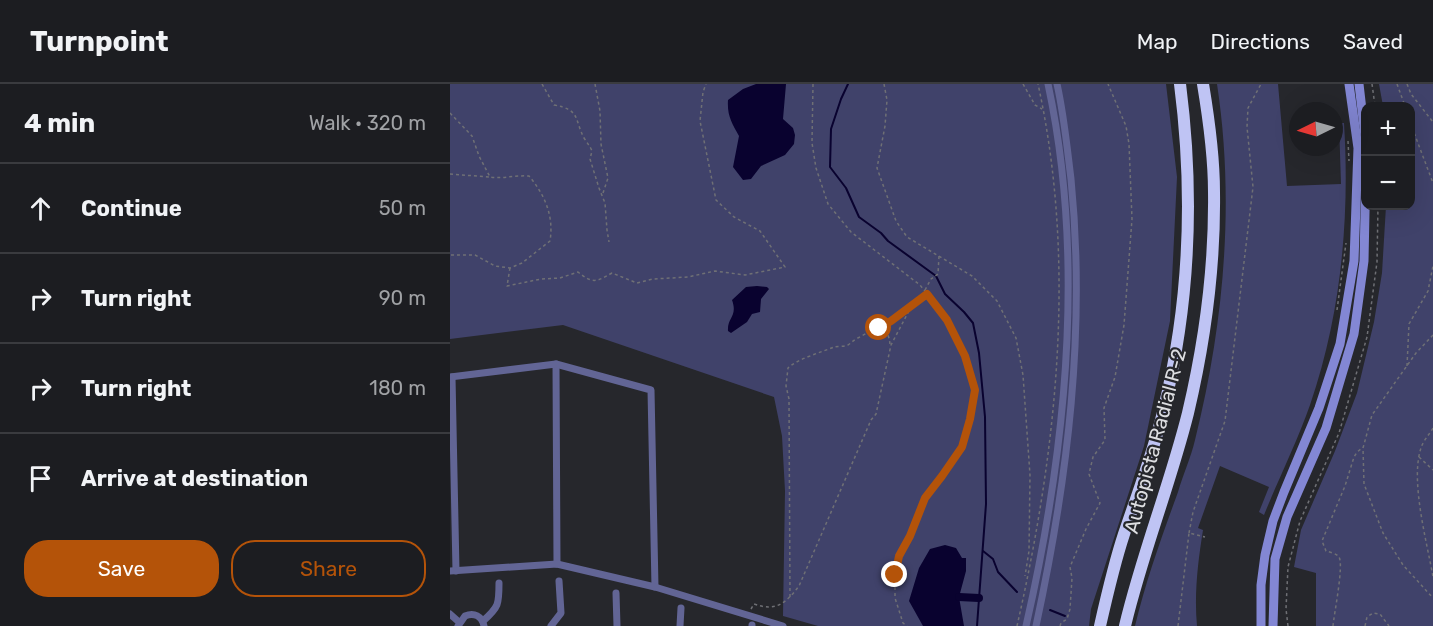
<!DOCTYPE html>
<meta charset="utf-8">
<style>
:root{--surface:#1c1d21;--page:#292a2e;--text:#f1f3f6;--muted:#a0a2a5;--line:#3a3b3f;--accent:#b45309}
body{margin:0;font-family:Rubik,sans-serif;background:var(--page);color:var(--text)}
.controls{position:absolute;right:18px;top:18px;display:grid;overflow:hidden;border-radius:12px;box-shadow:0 6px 24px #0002}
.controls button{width:54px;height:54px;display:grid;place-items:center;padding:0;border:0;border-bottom:2px solid var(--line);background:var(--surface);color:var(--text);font:30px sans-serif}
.compass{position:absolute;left:839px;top:18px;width:54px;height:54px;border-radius:50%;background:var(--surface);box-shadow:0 6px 24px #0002;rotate:265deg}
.stop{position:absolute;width:18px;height:18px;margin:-14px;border:4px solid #b45309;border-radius:50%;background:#fff}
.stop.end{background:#b45309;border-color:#fff;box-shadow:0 2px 6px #0008}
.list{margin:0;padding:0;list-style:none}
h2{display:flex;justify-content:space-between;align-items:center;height:78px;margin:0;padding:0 24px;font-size:26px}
h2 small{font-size:20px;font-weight:400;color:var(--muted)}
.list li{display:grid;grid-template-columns:39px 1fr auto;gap:18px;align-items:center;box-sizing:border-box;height:90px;padding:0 24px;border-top:2px solid var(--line)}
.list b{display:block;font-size:22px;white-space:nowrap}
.list em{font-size:20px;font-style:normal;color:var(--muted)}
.actions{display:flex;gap:12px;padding:18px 24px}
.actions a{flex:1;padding:14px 0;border:2px solid var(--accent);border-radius:24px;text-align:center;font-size:21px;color:var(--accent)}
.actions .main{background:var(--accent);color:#fff}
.icon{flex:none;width:33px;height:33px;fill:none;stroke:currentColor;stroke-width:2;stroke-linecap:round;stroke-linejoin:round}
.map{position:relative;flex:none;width:983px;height:542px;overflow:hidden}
header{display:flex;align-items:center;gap:36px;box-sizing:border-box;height:84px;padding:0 30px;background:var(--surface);border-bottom:2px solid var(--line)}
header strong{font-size:28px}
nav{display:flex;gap:33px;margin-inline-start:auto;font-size:21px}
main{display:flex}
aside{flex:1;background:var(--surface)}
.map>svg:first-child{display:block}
.green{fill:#40426a}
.water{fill:#09022f}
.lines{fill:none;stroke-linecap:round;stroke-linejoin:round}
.stream{stroke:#09022f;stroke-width:2}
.canal{stroke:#09022f;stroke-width:8}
.path{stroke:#6f7075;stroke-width:1.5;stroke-dasharray:3 3;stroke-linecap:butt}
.street{stroke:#626595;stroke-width:7}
.secondary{stroke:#8387d4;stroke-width:9}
.highway{stroke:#bfc4f4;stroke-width:12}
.route{stroke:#b45309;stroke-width:8}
.labels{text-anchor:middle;stroke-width:4.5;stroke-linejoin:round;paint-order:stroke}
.street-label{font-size:20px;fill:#dddee1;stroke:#26272c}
</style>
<header>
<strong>Turnpoint</strong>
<nav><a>Map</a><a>Directions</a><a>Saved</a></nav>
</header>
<main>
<aside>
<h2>4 min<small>Walk · 320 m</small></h2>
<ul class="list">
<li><svg class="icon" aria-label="ahead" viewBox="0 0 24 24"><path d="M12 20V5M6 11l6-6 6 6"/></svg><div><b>Continue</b></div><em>50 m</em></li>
<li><svg class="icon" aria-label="right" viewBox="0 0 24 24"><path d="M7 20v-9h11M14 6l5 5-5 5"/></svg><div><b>Turn right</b></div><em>90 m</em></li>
<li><svg class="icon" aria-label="right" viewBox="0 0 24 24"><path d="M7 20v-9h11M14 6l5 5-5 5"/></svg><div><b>Turn right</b></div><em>180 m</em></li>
<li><svg class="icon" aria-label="arrive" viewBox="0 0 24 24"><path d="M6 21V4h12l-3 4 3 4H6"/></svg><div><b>Arrive at destination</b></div></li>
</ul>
<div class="actions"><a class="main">Save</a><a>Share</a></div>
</aside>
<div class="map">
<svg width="983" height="542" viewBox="0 0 983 542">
<rect width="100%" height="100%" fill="#26272c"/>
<!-- green -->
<g class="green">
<polygon points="0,0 716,0 727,93 720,237 694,362 641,525 639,542 368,542 333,532 335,407 332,352 324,313 113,241 0,255"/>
<path d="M767,0h61l9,102 54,-2 -2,-61h5c6,95 -3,192 -34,282 -13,37 -31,73 -46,110l-5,-3 10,-25 -49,-21 -22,62 5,2c-5,31 -9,64 -6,96h-62c11,-46 27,-90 43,-134 5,-17 13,-35 17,-52 29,-116 40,-238 22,-356z"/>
<polygon points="929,0 983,0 983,542 866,542 866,489 844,483 851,446 885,367 907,309 924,238 932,189 936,122 960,122 960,22 933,22"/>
</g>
<!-- water -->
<g class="water">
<path d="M306,0h30l-3,35 10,9 2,7 -1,9 -9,11 -24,11 -10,13 -8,1 -10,-13 6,-31c-7,-13 -12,-20 -11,-36l15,-11z"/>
<path d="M307,202l10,1 2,2 -8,10 -1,13 -8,2 -5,8 -16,11 -3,-2c-1,-14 10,-14 4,-31l14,-13z"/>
<polygon points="495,461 506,464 512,474 516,474 516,487 509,513 514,542 473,542 459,517 469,484 480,465"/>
</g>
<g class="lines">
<!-- stream -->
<g class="stream">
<polyline points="398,0 391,15 381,45 380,83 396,104 409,133 431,149 438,157 486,192 495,210 514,228 523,239 529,269 535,333 536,420 527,542"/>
<polyline points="533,467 543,475 548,488 567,508"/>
<polyline points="600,526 615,532"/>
</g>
<!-- canal -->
<polyline class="canal" points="509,513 529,514"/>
<!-- path -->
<g class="path">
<path d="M92,0l12,21c27,5 20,14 30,33 3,5 6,8 8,13l-2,8 9,29 6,15 2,27 2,12"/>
<polyline points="145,0 150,27 151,60 158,94 153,109"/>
<polyline points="363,0 362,59 366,84 378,120 401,148 470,201 497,235 515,272 525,306 520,335 511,363 492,392 475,414 460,451 449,472 445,491 445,514 453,539 457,542"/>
<polyline points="434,0 437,16 435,42 427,84 446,137 457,153 522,192 547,217 566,254 573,291 580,391 579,467 575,492"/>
<polyline points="573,0 585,21 592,25"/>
<polyline points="922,0 925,22"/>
<polyline points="947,0 955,22"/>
<polyline points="957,0 961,10 983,38"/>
<path d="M0,29l22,23 7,20 11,21c13,2 25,-2 39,-1 16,19 25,40 21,65l-28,22 -12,5 -15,-2 -20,-11h-25"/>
<polyline points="960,38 983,99"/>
<polyline points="898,57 899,77"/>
<polyline points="0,90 39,93"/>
<path d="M60,184l-3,18 34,-7 19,-1 18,-6c15,12 18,10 34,1l25,10 16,-4 35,-2 27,-6 30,4 40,-8 -25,-36 -26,-14 -18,-17 -16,-79 3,-29 3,-8"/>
<polyline points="475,206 481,195 488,190 489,172"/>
<polyline points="887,226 896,159"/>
<path d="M429,244c8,3 10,7 11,16"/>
<polyline points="983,251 966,269 922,331 913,364 914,400 933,449 953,481 983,514"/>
<polyline points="957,282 959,240 978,207 983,182"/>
<path d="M983,344c-4,7 -10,13 -12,20 -11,33 6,94 12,129"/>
<polyline points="969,373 983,386"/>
<polyline points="739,449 743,428 775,337 803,103 797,43 798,24 811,0"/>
<path d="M340,513l-1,-198 -3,-13 2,-18c9,-9 34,-16 46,-21 4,-1 10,0 14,-2 3,-2 5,-4 8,-6 18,-10 36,-18 53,-30"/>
<path d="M301,525l3,-5c22,8 32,-1 45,-18l72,-166 5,-6 15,-69 20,-38 15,-12"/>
<path d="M567,542c40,-176 60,-364 21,-542"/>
<polyline points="610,542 611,539 617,535 620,525 622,494 620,483 636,445 650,419 639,390 643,373 655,356 654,324 665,293 674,241 682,135 679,60 676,42 658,0"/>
<polyline points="728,542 739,449 755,453"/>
<polyline points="838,542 836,525 838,483 850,437 889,349 917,253 927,178 928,122"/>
<path d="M883,542c1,-12 11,-61 6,-69 -2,-3 -9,-5 -13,-6l-4,-10 23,-55 9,-29 3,-5 4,-3"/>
<polyline points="915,542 917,533 923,529 930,530 939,542"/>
</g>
<!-- street -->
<g class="street">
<polyline points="106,280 107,480"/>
<polyline points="0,293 106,280 201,306 205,503"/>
<polyline points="2,293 6,487"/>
<polyline points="0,487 107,480 205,503 333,542"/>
<polyline points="166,509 167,542"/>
<polyline points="0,530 9,538"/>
<path d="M33,537c16,-14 16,-17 16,-38"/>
<path d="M8,542l7,-10c9,-4 17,0 19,10"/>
<polyline points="101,542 111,529 109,497"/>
<polyline points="230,542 231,524"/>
<polyline points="302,542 302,541"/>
<path d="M576,542c40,-175 60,-365 22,-542"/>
<path d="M586,542c32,-148 50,-296 35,-447 -4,-32 -7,-64 -14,-95"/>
</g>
<!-- secondary -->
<g class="secondary">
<polyline points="909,0 916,61"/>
<polyline points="811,542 811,501 815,471 823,437 834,408 869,324 890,260 904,177 908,64 899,0"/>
<polyline points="823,542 825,475 837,433 876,344 904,250 914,177 916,81"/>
</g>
<!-- highway -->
<g class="highway">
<path d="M650,542c7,-31 14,-62 24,-92 14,-42 30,-83 40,-126 26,-106 30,-215 16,-324"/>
<path d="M675,542c17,-72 45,-141 63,-213 17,-72 27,-146 26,-221 0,-36 -5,-72 -11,-108"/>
</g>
</g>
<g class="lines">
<!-- route -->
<polyline class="route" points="429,244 441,237 477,210 497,236 515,272 525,306 520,335 512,363 492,392 475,414 460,452 449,472 445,491"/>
</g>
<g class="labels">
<!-- street labels -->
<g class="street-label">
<text transform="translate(705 357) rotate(-75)" y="7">Autopista Radial R-2</text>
</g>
</g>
</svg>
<div class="controls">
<button>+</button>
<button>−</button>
</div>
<svg class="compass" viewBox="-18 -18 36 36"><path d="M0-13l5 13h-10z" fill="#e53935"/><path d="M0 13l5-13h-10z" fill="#a0a2a5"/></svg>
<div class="stop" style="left:429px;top:244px"></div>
<div class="stop end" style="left:445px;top:491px"></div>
</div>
</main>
